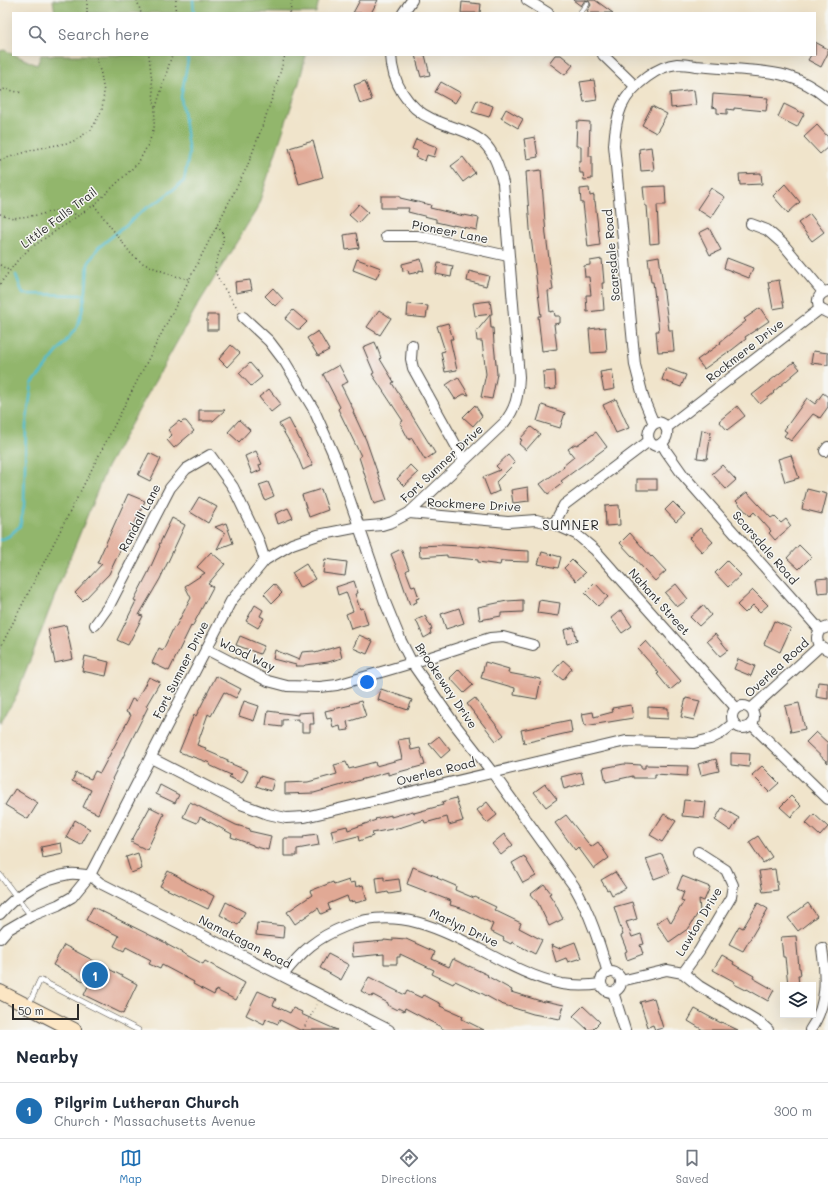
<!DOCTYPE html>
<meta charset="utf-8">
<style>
:root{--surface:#fff;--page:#f6f6f7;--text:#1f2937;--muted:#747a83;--line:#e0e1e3;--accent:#1f6fb2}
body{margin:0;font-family:Mali,sans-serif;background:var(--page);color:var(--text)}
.controls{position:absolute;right:12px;bottom:12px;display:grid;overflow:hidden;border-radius:0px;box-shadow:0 4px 16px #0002}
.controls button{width:36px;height:36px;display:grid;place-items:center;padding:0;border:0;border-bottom:1px solid var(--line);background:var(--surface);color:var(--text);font:20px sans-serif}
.scale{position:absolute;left:12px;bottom:10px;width:67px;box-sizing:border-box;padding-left:4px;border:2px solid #2b2b2b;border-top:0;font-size:11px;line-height:14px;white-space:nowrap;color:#2b2b2b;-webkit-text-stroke:3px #f6f6f2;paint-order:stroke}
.you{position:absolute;left:367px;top:682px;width:14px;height:14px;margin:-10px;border:3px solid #fff;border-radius:50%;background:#1a73e8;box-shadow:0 0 0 6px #1a73e833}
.badge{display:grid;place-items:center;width:26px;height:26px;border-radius:50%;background:var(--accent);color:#fff;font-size:13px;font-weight:700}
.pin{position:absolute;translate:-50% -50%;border:2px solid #fff;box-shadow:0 1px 4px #0006}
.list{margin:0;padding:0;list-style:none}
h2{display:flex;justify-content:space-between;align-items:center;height:52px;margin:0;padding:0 16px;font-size:17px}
h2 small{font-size:13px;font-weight:400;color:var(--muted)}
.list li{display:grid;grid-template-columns:26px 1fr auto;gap:12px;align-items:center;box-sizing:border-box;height:56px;padding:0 16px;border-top:1px solid var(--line)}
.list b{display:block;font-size:15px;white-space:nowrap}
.list p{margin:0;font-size:13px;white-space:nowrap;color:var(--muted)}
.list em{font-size:13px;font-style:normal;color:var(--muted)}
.icon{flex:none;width:22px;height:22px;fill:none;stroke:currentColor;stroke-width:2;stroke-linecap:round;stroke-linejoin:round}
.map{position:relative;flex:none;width:828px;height:1030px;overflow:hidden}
.search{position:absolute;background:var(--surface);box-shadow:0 4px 16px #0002;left:12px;right:12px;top:12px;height:44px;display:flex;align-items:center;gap:10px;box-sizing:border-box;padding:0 14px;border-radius:0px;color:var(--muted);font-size:15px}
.sheet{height:108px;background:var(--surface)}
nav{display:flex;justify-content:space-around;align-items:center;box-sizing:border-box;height:56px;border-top:1px solid var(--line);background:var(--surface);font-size:11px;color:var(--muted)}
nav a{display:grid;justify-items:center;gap:2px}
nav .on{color:var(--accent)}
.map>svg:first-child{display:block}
.forest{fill:#92b66c;stroke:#5e704c}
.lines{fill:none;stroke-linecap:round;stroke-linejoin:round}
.stream{stroke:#53bdcf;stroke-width:2.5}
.building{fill:#e1a995}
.lane-casing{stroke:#494743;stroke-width:6}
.street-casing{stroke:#494743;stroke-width:12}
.secondary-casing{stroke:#494743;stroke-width:16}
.path{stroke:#494743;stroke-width:1.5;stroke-dasharray:1 3;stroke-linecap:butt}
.lane{stroke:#fff;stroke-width:5}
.street{stroke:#fff;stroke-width:10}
.secondary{stroke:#fce6c4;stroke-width:14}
.labels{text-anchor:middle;stroke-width:3;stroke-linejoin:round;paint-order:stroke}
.street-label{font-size:12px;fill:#2b2b2b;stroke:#f6f6f2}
.neighbourhood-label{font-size:13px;letter-spacing:1px;fill:#2b2b2b;stroke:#f6f6f2}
</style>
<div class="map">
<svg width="828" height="1030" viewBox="0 0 828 1030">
<rect width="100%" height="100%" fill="#f6f6f2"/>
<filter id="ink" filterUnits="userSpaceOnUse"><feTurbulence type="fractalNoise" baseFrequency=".025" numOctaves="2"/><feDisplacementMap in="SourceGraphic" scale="8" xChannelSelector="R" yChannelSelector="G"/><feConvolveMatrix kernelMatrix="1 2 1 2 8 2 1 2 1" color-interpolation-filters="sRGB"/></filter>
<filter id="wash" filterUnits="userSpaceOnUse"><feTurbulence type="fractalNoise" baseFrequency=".012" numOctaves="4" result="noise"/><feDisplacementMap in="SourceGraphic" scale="16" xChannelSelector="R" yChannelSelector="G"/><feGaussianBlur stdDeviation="0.9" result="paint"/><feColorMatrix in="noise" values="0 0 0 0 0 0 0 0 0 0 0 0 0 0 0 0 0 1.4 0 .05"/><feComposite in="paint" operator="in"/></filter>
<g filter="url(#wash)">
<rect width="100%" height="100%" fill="#f0e4cb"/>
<!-- forest -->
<g class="forest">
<polygon points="53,0 319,0 316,13 55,13"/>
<polygon points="4,50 37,65 41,55 306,55 299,83 257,209 196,308 107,467 57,590 16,697 0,723 0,51"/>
</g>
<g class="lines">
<!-- stream -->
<g class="stream">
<polyline points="193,0 194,13"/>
<polyline points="16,275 23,294 85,295"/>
<polyline points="0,540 9,536 20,526 24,506 26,426 32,384 77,327 82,312 86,290 88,264 98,248 145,209 160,200 184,181 189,154 181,97 189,55"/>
</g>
</g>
<g id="blocks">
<!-- building -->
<g class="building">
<polygon points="360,0 378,0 371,13 353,13"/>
<polygon points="573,0 595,0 613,13 590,13 587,11 591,5 589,1 585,0 581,6"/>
<polygon points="462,2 481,4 480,13 461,13"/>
<polygon points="815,42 828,49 828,53 821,67 808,60 811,55 815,55"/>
<polygon points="415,55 425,55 430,75 421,77"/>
<polygon points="555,55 561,55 573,65 565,75 549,63"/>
<polygon points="594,80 597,100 584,102 580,82"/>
<polygon points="365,81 372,100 360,104 354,85"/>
<polygon points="441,82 461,93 455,103 435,92"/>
<polygon points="694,90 696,105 671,108 670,93"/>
<polygon points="713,94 768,98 766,111 734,108 734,110 727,109 727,114 717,113 717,108 712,107"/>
<polygon points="477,100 493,106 489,117 472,112"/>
<polygon points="784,104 804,114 797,127 778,117"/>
<polygon points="652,106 667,114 656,133 642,125"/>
<polygon points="506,109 523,119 518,128 501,118"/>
<polygon points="577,121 590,122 589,156 592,156 592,179 584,180 583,173 580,173 579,162 581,162 581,146 576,146"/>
<polygon points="817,125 828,137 828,147 820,154 804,137"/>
<polygon points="535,137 538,157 527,159 524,139"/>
<polygon points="416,139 437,147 434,157 427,155 425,161 416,157 418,151 412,149"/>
<polygon points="313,141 323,177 299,184 289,148"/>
<polygon points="651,147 654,170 641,171 639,149"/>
<polygon points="463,157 475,173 463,182 451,166"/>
<polygon points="541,170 546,235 553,290 548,291 550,312 554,311 555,316 560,316 560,323 554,324 557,349 542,351 538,316 541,316 530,229 526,172"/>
<polygon points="761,173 762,184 740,185 739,174"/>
<polygon points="785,184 800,202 788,213 773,196"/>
<polygon points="665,186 666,205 657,205 659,243 650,244 647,206 645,206 643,187"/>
<polygon points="589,188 590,196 594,195 594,201 595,201 600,245 588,247 583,203 581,203 580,189"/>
<polygon points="711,188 725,197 711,218 697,209"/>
<polygon points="381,196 400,196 400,198 431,205 430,208 464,216 464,215 479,218 477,230 453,225 453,226 436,222 436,219 408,212 409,208 381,208"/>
<polygon points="359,204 368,212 358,223 349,215"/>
<polygon points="810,214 824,232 812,241 798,223"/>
<polygon points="709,228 721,250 710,255 699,233"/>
<polygon points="356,233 359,248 346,250 344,235"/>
<polygon points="659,256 669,330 672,330 674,351 658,352 656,331 659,331 653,282 651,282 648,258"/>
<polygon points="727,258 753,268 749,278 724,268"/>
<polygon points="357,259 381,268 376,279 353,270"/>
<polygon points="421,259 424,271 419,270 419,272 409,274 408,270 403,271 402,264"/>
<polygon points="602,259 604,283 602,283 604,310 587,312 586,295 591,295 589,277 585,277 584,266 590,265 590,261"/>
<polygon points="438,263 453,266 451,277 436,274"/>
<polygon points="469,271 489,276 486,286 467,281"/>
<polygon points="250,280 252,290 236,293 235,282"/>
<polygon points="779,280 784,307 773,309 768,282"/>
<polygon points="273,288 283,299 275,306 265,296"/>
<polygon points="490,301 492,314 475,316 473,303"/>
<polygon points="408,304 428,306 426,318 407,316"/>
<polygon points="760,308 769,321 745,337 746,339 728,353 728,352 704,369 697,360 721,343 720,342 746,321 744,319"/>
<polygon points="293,310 307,322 300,329 297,329 285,319"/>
<polygon points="379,310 391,318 380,335 367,327"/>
<rect x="207" y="315" width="11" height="15"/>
<polygon points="490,315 491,328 493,328 494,344 497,374 492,399 481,397 486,374 482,341 477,341 476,332"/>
<polygon points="448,323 453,339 450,339 457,370 445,372 441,352 445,351 437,326"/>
<polygon points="605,327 607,352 591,353 589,329"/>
<polygon points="318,331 329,350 318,356 307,338"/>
<polygon points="375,342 381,358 380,359 394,382 392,383 435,453 425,460 412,438 409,440 400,423 403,421 372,374 374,373 363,347"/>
<polygon points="231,345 240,353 227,367 219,359"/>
<polygon points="813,351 828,353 828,365 811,363"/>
<polygon points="794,362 800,369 773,392 774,393 760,404 752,395"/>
<polygon points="250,363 262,377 251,386 239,373"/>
<polygon points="339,365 348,382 341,385 354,411 353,412 366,440 387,500 374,504 359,457 361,456 338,409 340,407 323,374"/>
<polygon points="666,368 686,375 681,387 662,380"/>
<polygon points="612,370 615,389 604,391 600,372"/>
<polygon points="555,371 556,389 544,390 543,372"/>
<polygon points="458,377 469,395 464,394 455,399 446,385"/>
<polygon points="269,389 281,404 271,412 259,397"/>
<polygon points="823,393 828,397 828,407 820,418 813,414 791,441 784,436 787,432 784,430 807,398 815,404"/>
<polygon points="616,399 629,428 616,433 603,405"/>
<polygon points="475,405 482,416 473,426 463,417"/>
<polygon points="542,405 565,413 560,428 537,421"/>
<polygon points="737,406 745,416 727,430 719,421"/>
<polygon points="199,410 225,410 213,421 199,421"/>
<polygon points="289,419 313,465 303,470 297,455 279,424"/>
<polygon points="239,420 250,430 239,442 228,432"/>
<polygon points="179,421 181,423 183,421 186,421 194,431 174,448 167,440 172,435 168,430"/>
<polygon points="531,427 540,434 526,450 519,444 522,440 520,439"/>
<polygon points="702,430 711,432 707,459 697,458"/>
<polygon points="596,432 607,447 561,481 563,483 548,494 540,484 564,467 563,466 574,457 568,449 575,444 577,445"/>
<polygon points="256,451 262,464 259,465 261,470 252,474 245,456"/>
<polygon points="149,453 161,459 150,481 138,475"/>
<polygon points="508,455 515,463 496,482 499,491 490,495 483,477 500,470 496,466"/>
<polygon points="791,455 799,478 785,482 778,459"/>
<polygon points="410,465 418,473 404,486 397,479"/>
<polygon points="722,465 736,480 726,489 712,474"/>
<rect x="637" y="479" width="20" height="11"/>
<polygon points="268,482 274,496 265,500 259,485"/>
<polygon points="528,487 529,501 513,503 511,490"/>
<polygon points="321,489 328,510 309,517 302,495"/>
<polygon points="807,489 827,494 822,514 802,509"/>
<polygon points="747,492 771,518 774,516 781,523 786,519 791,526 775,540 769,533 771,531 754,512 750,516 736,501"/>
<polygon points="128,494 145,501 131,532 129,531 109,574 83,601 75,593 102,564 97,563"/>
<polygon points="199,497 217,507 208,523 190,512"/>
<polygon points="673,502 685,514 676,522 665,510"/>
<polygon points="619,505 620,525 606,526 605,506"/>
<polygon points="288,508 293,518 278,524 275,514"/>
<polygon points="172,518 185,525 160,579 139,615 143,616 128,645 117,640 136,601 134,600 148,573 160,546 159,545"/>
<polygon points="226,523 233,543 217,549 225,533 215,527"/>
<polygon points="700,528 713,542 702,552 689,538"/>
<polygon points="630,533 651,557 652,556 666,571 655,581 620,543"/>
<polygon points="442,545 480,547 480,546 508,550 529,551 529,562 501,561 500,565 478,562 478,560 447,557 447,555 420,557 419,546"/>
<polygon points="799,545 811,557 799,569 787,558"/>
<polygon points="401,549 409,569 406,571 412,587 415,586 419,598 416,599 417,602 410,605 399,573 391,554"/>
<polygon points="211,552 225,564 208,584 213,587 192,627 191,626 169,671 152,663 159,648 163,650 174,627 175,628 191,598 185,586 205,573 197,567"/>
<polygon points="542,552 561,557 558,568 538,564"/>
<polygon points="325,559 347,562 345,576 323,573"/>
<polygon points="572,560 585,573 576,581 564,568"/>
<polygon points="727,561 741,575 728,587 715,573"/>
<polygon points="306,564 315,579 300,588 292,573"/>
<polygon points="828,578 828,592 818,593 816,579"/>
<polygon points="354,581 358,593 355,594 360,609 363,608 368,624 351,629 346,614 353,611 346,592 338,595 336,587"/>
<polygon points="595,583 608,597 598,606 585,593"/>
<polygon points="274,584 282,593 272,603 264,594"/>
<polygon points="676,584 688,599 677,607 665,593"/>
<polygon points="753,590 768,605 760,612 753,605 745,613 737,605"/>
<polygon points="523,600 523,612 501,613 501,616 480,620 478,607 507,601"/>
<polygon points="539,600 560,603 558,616 537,613"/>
<polygon points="255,605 263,610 260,616 264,618 258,628 246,621"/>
<polygon points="703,605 711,615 699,626 690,617"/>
<polygon points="459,608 464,623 446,629 441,614"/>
<polygon points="621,610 632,626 622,633 611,618"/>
<polygon points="425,616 432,629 430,630 431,634 424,638 416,620"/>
<polygon points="774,621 791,628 780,652 764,644"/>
<polygon points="66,625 73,659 55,663 48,629"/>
<polygon points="574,627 577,641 567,644 564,630"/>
<polygon points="715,634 728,650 720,656 707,641"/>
<polygon points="359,635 373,641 367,654 353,648"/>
<polygon points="240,636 264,646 260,654 236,645"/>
<polygon points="646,641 681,681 670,690 657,674 659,673 638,649"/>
<polygon points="339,646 342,658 328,662 305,665 304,666 295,666 296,665 273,659 275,650 299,660 302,652 314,651 315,653"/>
<polygon points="85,656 109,662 106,676 82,671"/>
<polygon points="738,659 755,666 751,676 734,669"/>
<polygon points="563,660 572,668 563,680 553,672"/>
<polygon points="485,662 509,669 508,673 541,679 537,699 514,695 515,688 481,678"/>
<polygon points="459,669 473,685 464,693 450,678"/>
<polygon points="216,676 241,689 236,698 224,692 211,716 208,714 197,745 206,748 205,750 228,760 227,762 248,771 242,783 229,777 231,775 209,765 210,763 179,752 194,715 196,716"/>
<polygon points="149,677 160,682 146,706 148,707 112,779 113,780 98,814 83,807 91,790 72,781 76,773 91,779 95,771 100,773 131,715 126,712 132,699 136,701"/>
<polygon points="818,682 828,683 828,699 816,697"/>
<polygon points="381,689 412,700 408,710 378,700"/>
<polygon points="475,698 504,735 496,741 467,704"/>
<polygon points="686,698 700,701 694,720 681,717"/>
<polygon points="244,701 259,706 254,721 239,716"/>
<polygon points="361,701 366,716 347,722 349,730 341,731 340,726 333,728 331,718 327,719 325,711 351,705 350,704"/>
<polygon points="799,703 805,729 791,732 785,706"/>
<polygon points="631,705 633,718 585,726 582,714 593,712 594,717 613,712 612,708"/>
<polygon points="648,707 668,708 668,719 648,718"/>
<polygon points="268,711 298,715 298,713 313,712 314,724 310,724 310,732 302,732 302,722 298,722 298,719 282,720 282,727 266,725"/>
<polygon points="570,720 572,732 524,743 521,730"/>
<polygon points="816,732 828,743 828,763 806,742"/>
<polygon points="439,736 450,750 441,758 429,744"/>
<polygon points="409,738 411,750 420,748 425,765 388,775 388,772 314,793 285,794 285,783 308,782 337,774 334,765 346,762 349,769 375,762 376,766 402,759 398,740"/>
<polygon points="731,753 750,754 749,767 731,765"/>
<polygon points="716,759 719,771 701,775 698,764"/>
<polygon points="624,764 641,765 641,768 645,768 645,765 688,766 687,776 655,774 655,778 633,778 633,776 606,782 603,768"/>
<polygon points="762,766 779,783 769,792 752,775"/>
<polygon points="581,772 584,783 564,789 561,777"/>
<polygon points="260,776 274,780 271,791 256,786"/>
<polygon points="545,784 557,799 546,807 534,792"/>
<polygon points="160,785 179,795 175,803 156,794"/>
<polygon points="15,789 38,803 28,819 5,805"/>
<polygon points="791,796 801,806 791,817 780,807"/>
<polygon points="456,798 463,821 449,825 447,817 425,823 424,820 402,827 372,833 373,836 359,841 358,836 334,842 331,830 347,826 348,830 376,820 375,819 391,815 391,817 413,811 414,813 443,805 442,802"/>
<polygon points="684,800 706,802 704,818 682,816"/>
<polygon points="190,802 236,825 250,829 249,831 271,836 268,850 253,846 253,845 231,837 232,834 200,817 197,823 183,817"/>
<polygon points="487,802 497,815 487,823 477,810"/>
<polygon points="150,807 164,814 147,850 131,842"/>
<polygon points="722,808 739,818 731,831 715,820"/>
<polygon points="664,814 676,821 662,842 650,835"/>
<polygon points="814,814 828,827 820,836 806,823"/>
<polygon points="566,815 591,847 598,842 609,858 594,869 578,847 575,850 555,823"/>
<polygon points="75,820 90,829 81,845 66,837"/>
<polygon points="317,834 319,845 297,849 297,856 284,856 284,838 304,838 303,836"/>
<polygon points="504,834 513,845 501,855 492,844"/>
<polygon points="758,836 772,857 763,863 749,842"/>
<polygon points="61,843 63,854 43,858 41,847"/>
<polygon points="138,853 142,869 131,873 126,857"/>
<polygon points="662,854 670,873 654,879 646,859"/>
<polygon points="524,856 536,876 523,883 512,863"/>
<polygon points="413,867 438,877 437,878 456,886 455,890 474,898 475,897 496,907 494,910 521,923 519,928 542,940 535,954 512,942 511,944 503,940 504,938 490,931 493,924 461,908 450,905 451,901 407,884"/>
<polygon points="775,869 778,890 763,892 759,871"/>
<polygon points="168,871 181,878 181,879 214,896 208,909 160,886"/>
<polygon points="615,872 626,888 612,895 609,889 607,890 601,880"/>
<polygon points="682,876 710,887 704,901 699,899 700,912 698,913 689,928 669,942 656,923 667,916 671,923 684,901 681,900 684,892 677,889"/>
<polygon points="384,877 384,881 399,879 401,892 389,894 388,892 378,894 376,878"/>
<polygon points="349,880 350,883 355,882 356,887 363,885 367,900 355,903 355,901 349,902 347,896 328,904 330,910 321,914 318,908 295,924 287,912 312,895 310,891 333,882 334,885"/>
<polygon points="544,884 551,893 549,894 555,903 563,919 549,926 538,903 531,894"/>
<polygon points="226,902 245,912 238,925 220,915"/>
<polygon points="632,902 637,919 626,922 632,937 641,934 644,944 640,945 643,954 627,960 625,952 627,951 621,936 623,935 614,907"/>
<polygon points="758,903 768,909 743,951 729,944 739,926 743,928"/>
<polygon points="808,903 817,916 798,931 788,918"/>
<polygon points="93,907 166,943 166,944 203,964 205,961 245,983 236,1000 216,990 214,995 193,984 194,982 162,965 160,969 149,964 151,960 126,947 124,951 114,946 119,936 86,920"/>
<polygon points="257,923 284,926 283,938 256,935"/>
<polygon points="796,936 799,968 800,968 801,975 798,975 799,985 788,985 785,957 783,957 781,937"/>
<polygon points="393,938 406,939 435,952 432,959 449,967 453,959 469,967 469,966 488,975 487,976 512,990 511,992 544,1002 545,1001 564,1005 560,1019 533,1014 501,1004 483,994 455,981 453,984 432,974 434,970 400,954 400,957 397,957 397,964 384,964 384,954 353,957 352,944 384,941 384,940 393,941"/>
<polygon points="575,942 581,958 568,962 566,958 556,962 551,945 560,949 559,948"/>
<polygon points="64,945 137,984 123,1014 84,995 89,984 53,965"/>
<polygon points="328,954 349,965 341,980 320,968"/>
<polygon points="722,955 734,962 733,964 754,976 753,978 774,990 768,1001 747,989 746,990 734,984 735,982 713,970"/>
<polygon points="369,977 405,995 407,991 422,998 424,995 441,1004 440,1006 463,1016 462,1019 484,1030 445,1030 441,1028 441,1027 405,1008 404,1011 398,1008 397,1010 387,1005 388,1003 373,995 372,997 361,991"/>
<polygon points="258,991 276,999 273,1005 290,1013 293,1008 302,1012 301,1014 337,1030 300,1030 280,1020 278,1024 266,1019 264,1024 246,1015"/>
<polygon points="654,998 663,1028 655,1030 653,1025 648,1027 640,1002"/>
<polygon points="583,1006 600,1022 592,1030 588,1030 573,1016"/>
<polygon points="695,1009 721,1023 721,1022 738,1030 703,1030 688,1021"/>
</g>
</g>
</g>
<g filter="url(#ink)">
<use href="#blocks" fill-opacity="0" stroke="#494743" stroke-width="1"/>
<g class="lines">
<defs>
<g id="lane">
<polyline points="580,13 587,4"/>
<polyline points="0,875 31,916"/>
<polyline points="28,1006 40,980 138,1030"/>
</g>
<g id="street">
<polyline points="527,0 548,13"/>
<polyline points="403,13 412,0"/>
<polyline points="603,55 635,86"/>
<polyline points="751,224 767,230 783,244 823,292"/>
<polyline points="386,236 418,236 508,256"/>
<path d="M828,291c-9,2 -13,9 -8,18l8,4"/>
<path d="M243,317l26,24 16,21 29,48 22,50 49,142 16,39 11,22 41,59 39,50 82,114c16,27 25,56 34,87"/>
<polyline points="412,345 411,359 413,368 464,460"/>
<path d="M656,422c16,0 14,21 0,24 -12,-4 -9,-18 0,-24z"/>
<path d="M654,424l-10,-24 -9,-35 -21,-220c2,-31 7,-49 33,-68 8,-6 20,-12 30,-13 6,0 13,1 19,2 12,1 24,2 36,3 39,3 65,3 96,30"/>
<polyline points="666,428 820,309"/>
<polyline points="662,444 666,451 683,475 820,630"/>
<polyline points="825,451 828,447"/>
<polyline points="409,513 508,522 536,520 554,524 564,505 649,441"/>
<polyline points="554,524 576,534 595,550 736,708"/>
<polyline points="95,625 110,604 170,488 186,469 210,455 233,487 258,539 265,560"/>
<path d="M828,627l-8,3c-4,6 -4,11 0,16l8,4"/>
<polyline points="206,649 268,681 287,686 320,687 337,685 412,663 490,638 503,637 533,645"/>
<circle cx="743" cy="717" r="11"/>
<polyline points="751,709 820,646"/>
<polyline points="751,724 828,799"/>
<polyline points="151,758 241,804 268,814 286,818 305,817 626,741 694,743 710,739 720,734 734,723"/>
<polyline points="90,875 100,883 389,1030"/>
<path d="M0,914c16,-20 43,-36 69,-40 7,-1 14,1 21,1"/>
<path d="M0,938l7,-8 24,-14 27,-11 14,-8 18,-22 141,-274 34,-41 27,-16 26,-9 41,-8 23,-2 10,-3 17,-9 95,-90c12,-15 14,-26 15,-46l-16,-194c-4,-15 -9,-31 -20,-41 -14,-12 -34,-15 -51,-23 -25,-11 -40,-37 -41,-64"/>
<circle cx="611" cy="982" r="10"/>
<polyline points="683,973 699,951 731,897 733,885 726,870 698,852"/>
<path d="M283,975c20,-25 33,-37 63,-49 80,-32 142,43 216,58 13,2 26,2 39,0"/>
<polyline points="621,981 667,970 683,973 699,986 759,1022 768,1030"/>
<polyline points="613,992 625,1030"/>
<path d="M810,1030c18,-25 16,-53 12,-82"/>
</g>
<polyline id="secondary" points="0,992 74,1030"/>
</defs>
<!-- lane casing -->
<use href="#lane" class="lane-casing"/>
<!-- street casing -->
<use href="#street" class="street-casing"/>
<!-- secondary casing -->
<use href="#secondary" class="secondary-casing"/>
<!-- path -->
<g class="path">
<polyline points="137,0 141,13"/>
<polyline points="87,13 87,0"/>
<polyline points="175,13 176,0"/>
<polyline points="290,13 292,0"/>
<polyline points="0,91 5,89 22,93"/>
<polyline points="156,107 172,55"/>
<polyline points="0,160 36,149 72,142 91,130 102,110 104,92 101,74 95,55"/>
<polyline points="94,205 132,255 144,264 175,276 189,279"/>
<polyline points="0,214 13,218 38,215 53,211 64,211 78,215"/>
<path d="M216,227c17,8 -1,28 -1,42 0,8 18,32 23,40"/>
<polyline points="0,265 10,271"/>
<polyline points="0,284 17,261 29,249 94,205 138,163 149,143 154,127 155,109 149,55"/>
<path d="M0,648l247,-481c14,-37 28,-74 38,-112"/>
<polyline points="303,1030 317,1004"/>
</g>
<!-- lane -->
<use href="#lane" class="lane"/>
<!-- street -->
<use href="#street" class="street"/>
<!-- secondary -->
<use href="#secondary" class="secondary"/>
</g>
</g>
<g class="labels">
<!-- street labels -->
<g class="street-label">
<text transform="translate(59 218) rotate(-37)" y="4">Little Falls Trail</text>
<text transform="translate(450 232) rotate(11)" y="4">Pioneer Lane</text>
<text transform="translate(612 255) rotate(-95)" y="4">Scarsdale Road</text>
<text transform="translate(745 351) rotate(-38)" y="4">Rockmere Drive</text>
<text transform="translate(442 464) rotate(-43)" y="4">Fort Sumner Drive</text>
<text transform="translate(474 505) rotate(3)" y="4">Rockmere Drive</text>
<text transform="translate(140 518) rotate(-62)" y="4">Randall Lane</text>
<text transform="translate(765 548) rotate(49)" y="4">Scarsdale Road</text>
<text transform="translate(659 602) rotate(48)" y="4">Nahant Street</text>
<text transform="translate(247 655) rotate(26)" y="4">Wood Way</text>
<text transform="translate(777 668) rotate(-42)" y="4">Overlea Road</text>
<text transform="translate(181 670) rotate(-63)" y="4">Fort Sumner Drive</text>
<text transform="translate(446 686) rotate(56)" y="4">Brookeway Drive</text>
<text transform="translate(436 772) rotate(-14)" y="4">Overlea Road</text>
<text transform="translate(699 922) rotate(-59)" y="4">Lawton Drive</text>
<text transform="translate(464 928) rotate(25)" y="4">Marlyn Drive</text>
<text transform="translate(245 942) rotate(27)" y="4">Namakagan Road</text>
</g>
<!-- neighbourhood labels -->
<g class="neighbourhood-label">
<text x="571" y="530">SUMNER</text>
</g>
</g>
</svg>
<div class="controls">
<button><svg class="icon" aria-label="layers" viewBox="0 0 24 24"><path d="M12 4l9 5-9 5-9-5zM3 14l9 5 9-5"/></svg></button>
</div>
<div class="scale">50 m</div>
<div class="you"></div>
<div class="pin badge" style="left:95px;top:975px">1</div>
<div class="search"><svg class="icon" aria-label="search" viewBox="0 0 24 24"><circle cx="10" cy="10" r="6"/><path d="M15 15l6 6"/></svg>Search here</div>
</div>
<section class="sheet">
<h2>Nearby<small></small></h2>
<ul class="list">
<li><span class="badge">1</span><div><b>Pilgrim Lutheran Church</b><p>Church · Massachusetts Avenue</p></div><em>300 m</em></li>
</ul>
</section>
<nav>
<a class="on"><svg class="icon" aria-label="map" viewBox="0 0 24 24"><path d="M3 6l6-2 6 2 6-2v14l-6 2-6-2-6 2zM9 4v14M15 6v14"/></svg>Map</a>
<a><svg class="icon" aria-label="directions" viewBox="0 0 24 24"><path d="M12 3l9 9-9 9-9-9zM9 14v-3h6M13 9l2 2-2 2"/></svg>Directions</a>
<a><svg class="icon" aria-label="saved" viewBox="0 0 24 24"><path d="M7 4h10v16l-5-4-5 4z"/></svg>Saved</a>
</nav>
